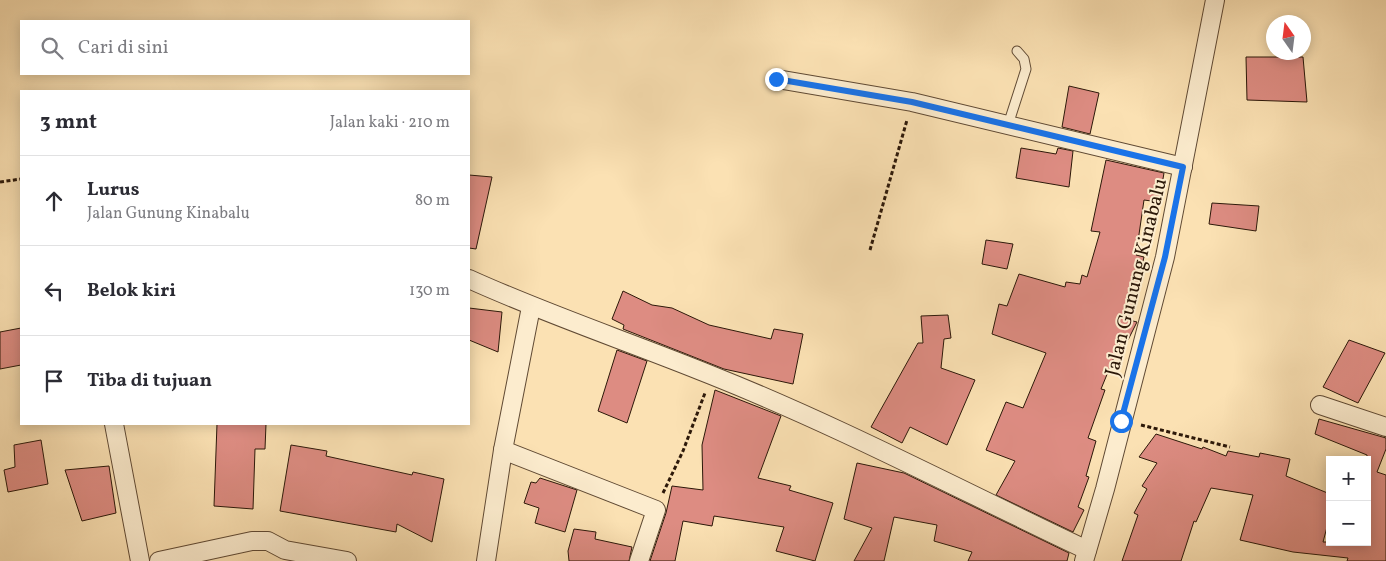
<!DOCTYPE html>
<html lang="id">
<meta charset="utf-8">
<style>
:root{--surface:#fff;--page:#f2f2f3;--text:#2b2b33;--muted:#7c7c81;--line:#e1e1e2}
body{margin:0;font-family:Vollkorn,serif;background:var(--page);color:var(--text)}
.controls{position:absolute;right:15px;bottom:15px;display:grid;overflow:hidden;border-radius:0px;box-shadow:0 2px 12px #0003}
.controls button{width:45px;height:45px;display:grid;place-items:center;padding:0;border:0;border-bottom:1px solid var(--line);background:var(--surface);color:var(--text);font:25px sans-serif}
.compass{position:absolute;left:1266px;top:15px;width:45px;height:45px;border-radius:50%;background:var(--surface);box-shadow:0 2px 12px #0003;rotate:346deg}
.stop{position:absolute;width:15px;height:15px;margin:-11px;border:4px solid #1a73e8;border-radius:50%;background:#fff}
.stop.end{background:#1a73e8;border-color:#fff;box-shadow:0 1px 5px #0008}
.list{margin:0;padding:0;list-style:none}
h2{display:flex;justify-content:space-between;align-items:center;height:65px;margin:0;padding:0 20px;font-size:21px}
h2 small{font-size:16px;font-weight:400;color:var(--muted)}
.list li{display:grid;grid-template-columns:32px 1fr auto;gap:15px;align-items:center;box-sizing:border-box;height:90px;padding:0 20px;border-top:1px solid var(--line)}
.list b{display:block;font-size:19px;white-space:nowrap}
.list p{margin:0;font-size:16px;white-space:nowrap;color:var(--muted)}
.list em{font-size:16px;font-style:normal;color:var(--muted)}
.icon{flex:none;width:28px;height:28px;fill:none;stroke:currentColor;stroke-width:2;stroke-linecap:round;stroke-linejoin:round}
.map{position:relative;flex:none;width:1386px;height:561px;overflow:hidden}
.search{position:absolute;background:var(--surface);box-shadow:0 2px 12px #0003;left:20px;top:20px;width:450px;height:55px;display:flex;align-items:center;gap:12px;box-sizing:border-box;padding:0 18px;border-radius:0px;color:var(--muted);font-size:19px}
.panel{position:absolute;background:var(--surface);box-shadow:0 2px 12px #0003;left:20px;top:90px;width:450px;height:335px;border-radius:0px}
.map>svg:first-child{display:block}
.building{fill:#dd8c82;stroke:#2c1809}
.lines{fill:none;stroke-linecap:round;stroke-linejoin:round}
.service-casing{stroke:#604a34;stroke-width:11}
.minor-casing{stroke:#604a34;stroke-width:20}
.path{stroke:#2c1809;stroke-width:3;stroke-dasharray:4 2.5;stroke-linecap:butt}
.service{stroke:#fcecce;stroke-width:9}
.minor{stroke:#fcecce;stroke-width:18}
.route{stroke:#1a73e8;stroke-width:6}
.labels{text-anchor:middle;stroke-width:4;stroke-linejoin:round;paint-order:stroke}
.street-label{font-size:20px;fill:#2c1809;stroke:#fcecce}
</style>
<div class="map">
<svg width="1386" height="561" viewBox="0 0 1386 561">
<rect width="100%" height="100%" fill="#fbe1b3"/>
<filter id="stains"><feTurbulence type="fractalNoise" baseFrequency=".004" numOctaves="4"/><feColorMatrix values="0 0 0 0 .2 0 0 0 0 .09 0 0 0 0 .02 0 0 0 .5 -.17"/></filter>
<radialGradient id="worn" r=".72"><stop offset=".6" stop-color="#630" stop-opacity="0"/><stop offset="1" stop-color="#630" stop-opacity=".3"/></radialGradient>
<!-- building -->
<g class="building">
<polygon points="1246,57 1303,57 1307,102 1247,100"/>
<polygon points="1069,86 1099,93 1090,134 1062,127"/>
<polygon points="1021,148 1056,154 1058,148 1073,151 1069,187 1016,178"/>
<polygon points="1106,160 1164,173 1159,202 1144,200 1136,255 1144,257 1129,320 1137,322 1128,340 1122,338 1101,389 1105,390 1088,438 1096,441 1086,476 1089,477 1078,507 1084,510 1073,532 996,495 1015,461 986,450 1006,402 1023,408 1046,353 992,334 999,304 1007,306 1019,274 1065,287 1066,282 1080,284 1082,275 1087,277 1100,232 1091,231"/>
<polygon points="469,175 492,177 476,249 469,248"/>
<polygon points="1212,203 1259,206 1256,231 1209,224"/>
<polygon points="986,240 1013,244 1007,269 982,264"/>
<polygon points="623,291 652,305 672,308 709,325 771,339 774,329 803,334 793,384 724,369 623,329 624,325 612,319"/>
<polygon points="469,308 502,312 498,352 469,340"/>
<polygon points="948,315 951,338 944,339 941,368 975,380 947,445 910,427 902,443 871,427 918,343 923,343 921,316"/>
<polygon points="21,328 21,365 0,369 0,332"/>
<polygon points="1349,340 1385,353 1358,403 1323,387"/>
<polygon points="617,350 647,361 627,423 598,411"/>
<polygon points="715,390 781,416 758,478 791,486 789,490 833,503 815,561 776,551 784,527 714,516 712,526 683,521 675,561 650,561 666,513 672,486 703,490 702,445"/>
<polygon points="1319,419 1386,438 1386,449 1377,472 1386,475 1386,561 1347,561 1348,558 1293,552 1240,540 1253,495 1211,488 1196,522 1194,521 1181,561 1122,561 1138,515 1134,513 1147,489 1142,486 1157,463 1139,457 1156,434 1202,449 1203,447 1226,456 1228,451 1259,457 1260,453 1290,459 1286,476 1330,494 1330,516 1323,542 1367,542 1367,455 1315,434"/>
<polygon points="217,424 266,424 265,449 255,449 253,509 214,506"/>
<polygon points="41,440 48,484 8,492 4,470 15,467 14,445"/>
<polygon points="291,445 327,451 326,456 412,475 413,472 444,479 432,542 397,524 396,532 280,511"/>
<polygon points="857,463 904,473 1069,553 1067,561 968,561 972,552 934,541 937,525 894,517 884,561 854,561 872,528 844,519"/>
<polygon points="109,466 116,513 82,521 65,470"/>
<polygon points="540,478 577,490 565,532 535,523 539,508 524,503 531,482 536,483"/>
<polygon points="574,529 596,532 595,539 632,547 629,561 569,561 568,551"/>
</g>
<g class="lines">
<defs>
<polyline id="service" points="1008,125 1026,69 1024,59 1017,51"/>
<g id="minor">
<polyline points="777,79 912,102 1183,167"/>
<path d="M469,279c79,36 161,63 242,96 128,51 251,116 376,175"/>
<polyline points="1320,405 1386,427"/>
<polyline points="114,424 140,561"/>
<polyline points="503,450 656,510 639,561"/>
<polyline points="159,561 252,541 268,541 285,550 347,561"/>
<polyline points="486,561 503,450 531,307"/>
<polyline points="1084,561 1105,489 1165,257 1215,0"/>
</g>
</defs>
<!-- service casing -->
<use href="#service" class="service-casing"/>
<!-- minor casing -->
<use href="#minor" class="minor-casing"/>
<!-- path -->
<g class="path">
<polyline points="0,182 21,179"/>
<polyline points="870,250 907,120"/>
<polyline points="1141,425 1230,447"/>
<polyline points="663,493 683,451 705,393"/>
</g>
<!-- service -->
<use href="#service" class="service"/>
<!-- minor -->
<use href="#minor" class="minor"/>
</g>
<g class="lines">
<!-- route -->
<polyline class="route" points="776,79 912,102 1183,167 1165,257 1121,421"/>
</g>
<g class="labels">
<!-- street labels -->
<g class="street-label">
<text transform="translate(1135 277) rotate(-76)" y="7">Jalan Gunung Kinabalu</text>
</g>
</g>
<rect width="100%" height="100%" filter="url(#stains)"/>
<rect width="100%" height="100%" fill="url(#worn)"/>
</svg>
<div class="controls">
<button>+</button>
<button>−</button>
</div>
<svg class="compass" viewBox="-18 -18 36 36"><path d="M0-13l5 13h-10z" fill="#e53935"/><path d="M0 13l5-13h-10z" fill="#7c7c81"/></svg>
<div class="stop" style="left:1121px;top:421px"></div>
<div class="stop end" style="left:776px;top:79px"></div>
<div class="search"><svg class="icon" aria-label="search" viewBox="0 0 24 24"><circle cx="10" cy="10" r="6"/><path d="M15 15l6 6"/></svg>Cari di sini</div>
<section class="panel">
<h2>3 mnt<small>Jalan kaki · 210 m</small></h2>
<ul class="list">
<li><svg class="icon" aria-label="ahead" viewBox="0 0 24 24"><path d="M12 20V5M6 11l6-6 6 6"/></svg><div><b>Lurus</b><p>Jalan Gunung Kinabalu</p></div><em>80 m</em></li>
<li><svg class="icon" aria-label="left" viewBox="0 0 24 24"><path d="M17 20v-9H6M10 6l-5 5 5 5"/></svg><div><b>Belok kiri</b></div><em>130 m</em></li>
<li><svg class="icon" aria-label="arrive" viewBox="0 0 24 24"><path d="M6 21V4h12l-3 4 3 4H6"/></svg><div><b>Tiba di tujuan</b></div></li>
</ul>
</section>
</div>
